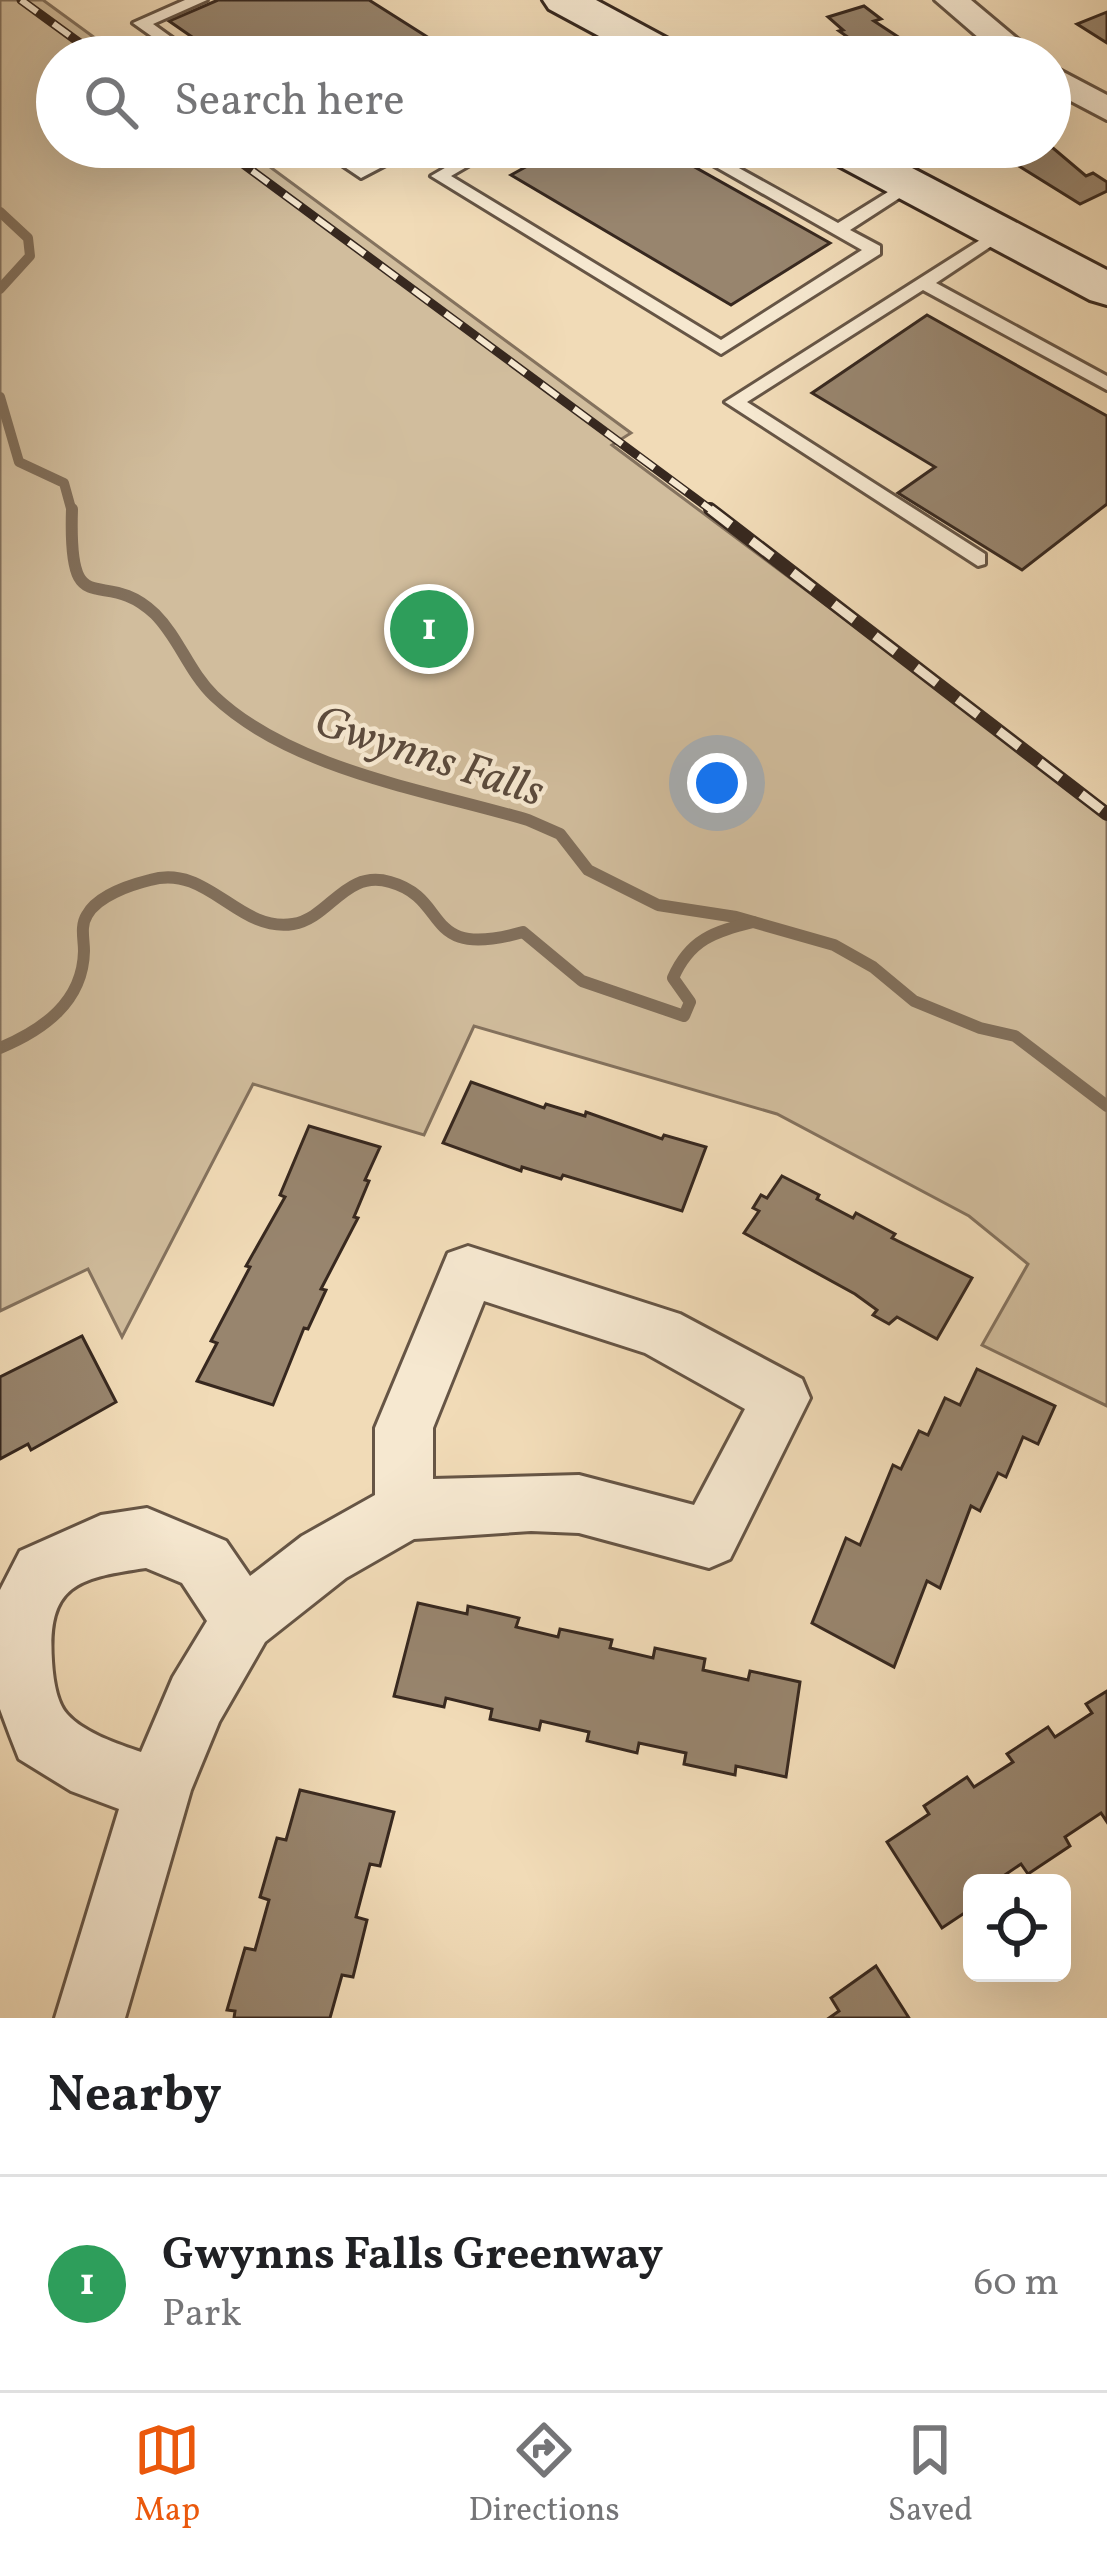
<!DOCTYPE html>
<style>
:root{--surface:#fff;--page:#f6f6f6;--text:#202124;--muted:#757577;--line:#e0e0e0;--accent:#ea580c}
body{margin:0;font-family:Vollkorn,serif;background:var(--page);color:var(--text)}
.controls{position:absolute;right:36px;bottom:36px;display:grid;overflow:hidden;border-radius:18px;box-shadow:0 12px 48px #0002}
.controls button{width:108px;height:108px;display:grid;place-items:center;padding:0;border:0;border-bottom:3px solid var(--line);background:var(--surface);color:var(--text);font:60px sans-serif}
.you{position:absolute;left:717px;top:783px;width:42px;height:42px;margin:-30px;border:9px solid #fff;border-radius:50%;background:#1a73e8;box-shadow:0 0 0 18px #1a73e833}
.badge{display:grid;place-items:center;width:78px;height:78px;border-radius:50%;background:var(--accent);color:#fff;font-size:39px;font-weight:700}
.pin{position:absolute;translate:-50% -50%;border:6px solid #fff;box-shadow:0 3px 12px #0006}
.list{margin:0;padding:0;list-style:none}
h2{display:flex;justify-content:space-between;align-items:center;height:156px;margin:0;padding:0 48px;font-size:51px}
h2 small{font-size:39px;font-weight:400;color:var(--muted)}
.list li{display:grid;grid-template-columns:78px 1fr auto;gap:36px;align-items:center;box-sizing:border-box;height:216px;padding:0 48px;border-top:3px solid var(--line)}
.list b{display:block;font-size:45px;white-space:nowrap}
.list p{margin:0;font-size:39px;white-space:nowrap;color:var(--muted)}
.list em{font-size:39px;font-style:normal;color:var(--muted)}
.icon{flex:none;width:66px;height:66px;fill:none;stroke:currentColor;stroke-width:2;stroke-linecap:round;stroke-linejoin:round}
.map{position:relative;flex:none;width:1107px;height:2018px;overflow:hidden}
.search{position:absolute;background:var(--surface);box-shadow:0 12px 48px #0002;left:36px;right:36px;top:36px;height:132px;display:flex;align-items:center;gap:30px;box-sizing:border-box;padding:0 42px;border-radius:66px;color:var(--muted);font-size:45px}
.sheet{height:372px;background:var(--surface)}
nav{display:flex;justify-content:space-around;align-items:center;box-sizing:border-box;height:168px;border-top:3px solid var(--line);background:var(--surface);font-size:33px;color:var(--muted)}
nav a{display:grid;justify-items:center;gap:6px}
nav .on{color:var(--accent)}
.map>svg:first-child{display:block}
.green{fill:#d1bd9d;stroke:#84725e;stroke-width:3}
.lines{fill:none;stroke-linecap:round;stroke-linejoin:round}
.stream-far1{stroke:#816f5b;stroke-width:10}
.stream{stroke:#816f5b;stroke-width:12}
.building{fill:#98856e;stroke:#37281f;stroke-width:3}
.lane-casing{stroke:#665545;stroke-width:6}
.street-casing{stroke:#665545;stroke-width:6}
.secondary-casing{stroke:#37281f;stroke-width:6}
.lane{fill:#f6e8d0;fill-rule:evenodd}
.street{fill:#f6e8d0;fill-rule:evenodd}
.secondary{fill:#f6e8d0;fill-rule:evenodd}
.rail-far1-casing{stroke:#37281f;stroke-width:9}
.rail-casing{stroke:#37281f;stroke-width:14}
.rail-far1{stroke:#f6e8d0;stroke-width:6;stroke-dasharray:20;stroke-linecap:butt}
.rail{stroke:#f6e8d0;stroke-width:9;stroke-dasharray:26;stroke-linecap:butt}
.labels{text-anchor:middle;stroke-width:9;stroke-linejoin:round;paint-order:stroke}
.water-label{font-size:45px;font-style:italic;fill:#5c4b3d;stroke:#f6e8d0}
</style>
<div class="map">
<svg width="1107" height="2018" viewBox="0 0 1107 2018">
<rect width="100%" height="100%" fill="#f1dbb7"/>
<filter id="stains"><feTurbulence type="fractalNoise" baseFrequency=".00167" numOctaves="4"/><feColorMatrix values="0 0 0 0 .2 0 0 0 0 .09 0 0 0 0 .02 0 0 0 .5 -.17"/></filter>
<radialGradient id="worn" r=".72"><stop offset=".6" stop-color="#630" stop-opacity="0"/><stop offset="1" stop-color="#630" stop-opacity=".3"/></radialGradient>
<!-- green -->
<polygon class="green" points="0,0 43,0 121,57 57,57 57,147 243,147 631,433 612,445 1107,815 1107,1406 982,1345 1028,1264 969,1216 777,1114 474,1026 424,1135 253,1084 122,1337 88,1269 0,1311"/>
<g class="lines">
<!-- stream-far1 -->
<g class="stream-far1">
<polyline points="0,212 28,238 30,256 0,289"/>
<polyline points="0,397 19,462 64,483 72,512"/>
</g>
<!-- stream -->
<g class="stream">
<path d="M72,509c-4,121 30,54 83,105 24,24 34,58 59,82 78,74 213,94 314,124l32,14 28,36 70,35 78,12 98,28 39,22 41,34 66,27 35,8 92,70"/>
<path d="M0,1048c43,-18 83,-46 84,-97 0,-12 -4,-25 3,-36 10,-19 43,-30 63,-35 58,-17 88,53 143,44 37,-6 52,-55 97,-42 62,17 30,79 133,50l59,49 102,35 6,-14 -17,-24c17,-39 41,-46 80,-56"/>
</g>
</g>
<!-- building -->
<g class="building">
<polygon points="218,0 369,0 459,57 221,57 169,21"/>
<polygon points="864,6 881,19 874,21 909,44 904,45 918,57 925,57 869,57 872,54 839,31 843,30 828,17"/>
<polygon points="1107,12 1107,43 1077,24"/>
<polygon points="562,147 659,147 830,243 731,305 511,175"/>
<polygon points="988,147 1053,148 1086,176 1093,173 1107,182 1107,191 1080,204"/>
<polygon points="927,315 1107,416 1107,504 1022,570 898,493 935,467 812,393"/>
<polygon points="471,1082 544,1108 546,1104 585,1116 586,1112 662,1139 664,1135 706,1147 682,1211 563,1175 561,1179 522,1167 521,1171 443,1143"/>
<polygon points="309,1126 380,1147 365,1180 369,1181 354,1217 358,1218 321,1289 326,1290 308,1329 304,1328 273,1405 197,1381 217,1343 211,1341 250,1267 246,1266 285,1197 280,1195"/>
<polygon points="782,1176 819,1195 817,1199 853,1218 856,1213 895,1234 892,1238 972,1278 937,1339 897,1317 889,1324 873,1315 877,1310 855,1294 744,1233 759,1211 753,1208 761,1195 767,1198"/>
<polygon points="82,1336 116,1402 31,1450 28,1444 0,1459 0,1377"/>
<polygon points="977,1369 1055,1406 1038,1444 1023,1437 1006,1477 998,1473 980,1511 971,1506 940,1588 927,1581 894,1667 812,1623 846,1538 860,1545 893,1465 901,1469 919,1431 928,1435 945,1398 960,1405"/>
<polygon points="418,1603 467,1614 468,1606 519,1618 516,1627 558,1637 560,1629 612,1640 610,1648 653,1658 655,1648 705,1659 703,1670 748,1680 750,1671 800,1682 786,1777 736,1766 735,1775 684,1764 686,1753 639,1743 637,1753 587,1741 589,1732 541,1721 539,1730 490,1719 492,1709 446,1698 444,1707 394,1696"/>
<polygon points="1107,1691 1107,1822 1101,1813 1065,1837 1070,1846 1028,1874 1021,1864 993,1883 972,1883 972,1908 942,1928 887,1842 929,1814 924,1806 967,1777 974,1787 1013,1762 1007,1754 1048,1727 1055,1737 1092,1713 1086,1704"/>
<polygon points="300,1790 394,1812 380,1866 370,1864 356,1917 367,1920 353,1977 342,1975 330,2018 234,2018 235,2011 227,2010 245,1948 255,1950 269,1900 260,1897 277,1838 286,1840"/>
<polygon points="876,1966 909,2018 829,2018 839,2011 831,1998"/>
</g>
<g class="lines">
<defs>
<g id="lane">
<polygon points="185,0 207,0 153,24 199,57 181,57 133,23"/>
<polygon points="616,27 629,30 578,57 558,57"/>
<polygon points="315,147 334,147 362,166 399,147 420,147 361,178"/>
<polygon points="481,147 501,147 451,176 721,340 862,250 681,147 701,147 838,223 904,182 918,186 850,230 880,246 880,254 721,354 431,176"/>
<polygon points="999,228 1005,229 1005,237 936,283 1107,376 1107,390 923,290 747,402 985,554 985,564 978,566 725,402"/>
</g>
<g id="street">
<polygon points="935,0 971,0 1039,57 1001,57"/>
<polygon points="1050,65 1107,95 1107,120 1050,90"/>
<path d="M468,1246l212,68 122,65 8,19 -80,161 -21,9 -130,-35 -48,-2 -117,8 -68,39 -81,64 -46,80 -28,68 -66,228h-70l64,-209 -48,-18 -52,-32 -9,-23 -10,-27v-119l20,-39 81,-36 46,-7 79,33 24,35 52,-40 73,-41v-67l73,-175zM484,1301l161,52 100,56 -51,96 -115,-30 -146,4v-51zM146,1568l36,15 25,38 -34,56 -32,75c-23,-8 -57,-19 -74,-38 -11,-12 -14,-37 -15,-53 -5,-76 25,-83 94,-93z"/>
</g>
<g id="secondary">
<polygon points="543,0 596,0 685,48 692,57 638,57 549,9"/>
<polygon points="815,147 872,147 1107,270 1107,305 1090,300 822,157"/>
</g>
</defs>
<!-- lane casing -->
<use href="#lane" class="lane-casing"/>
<!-- street casing -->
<use href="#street" class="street-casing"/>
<!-- secondary casing -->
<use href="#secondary" class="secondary-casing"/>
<!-- lane -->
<use href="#lane" class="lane"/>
<!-- street -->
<use href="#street" class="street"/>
<!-- secondary -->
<use href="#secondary" class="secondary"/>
<defs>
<g id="rail-far1">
<polyline points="21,0 99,57"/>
<polyline points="220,147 714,512"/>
</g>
<polyline id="rail" points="710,509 1107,814"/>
</defs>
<!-- rail-far1 casing -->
<use href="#rail-far1" class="rail-far1-casing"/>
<!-- rail casing -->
<use href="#rail" class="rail-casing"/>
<!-- rail-far1 -->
<use href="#rail-far1" class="rail-far1"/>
<!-- rail -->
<use href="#rail" class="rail"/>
</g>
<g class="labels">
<!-- water labels -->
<g class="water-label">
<text transform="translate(430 754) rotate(18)" y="16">Gwynns Falls</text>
</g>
</g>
<rect width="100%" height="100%" filter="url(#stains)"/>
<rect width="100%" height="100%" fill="url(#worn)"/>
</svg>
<div class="controls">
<button><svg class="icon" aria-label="locate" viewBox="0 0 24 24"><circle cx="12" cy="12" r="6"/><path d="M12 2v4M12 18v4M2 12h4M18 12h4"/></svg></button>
</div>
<div class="you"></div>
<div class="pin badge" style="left:429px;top:629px;background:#2e9e5b">1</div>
<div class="search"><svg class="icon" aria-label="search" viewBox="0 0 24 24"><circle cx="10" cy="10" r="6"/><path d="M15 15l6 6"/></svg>Search here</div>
</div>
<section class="sheet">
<h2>Nearby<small></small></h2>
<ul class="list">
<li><span class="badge" style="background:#2e9e5b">1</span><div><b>Gwynns Falls Greenway</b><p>Park</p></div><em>60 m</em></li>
</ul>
</section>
<nav>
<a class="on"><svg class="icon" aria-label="map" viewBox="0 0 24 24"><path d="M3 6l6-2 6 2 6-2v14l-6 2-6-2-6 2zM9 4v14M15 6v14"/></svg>Map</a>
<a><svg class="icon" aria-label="directions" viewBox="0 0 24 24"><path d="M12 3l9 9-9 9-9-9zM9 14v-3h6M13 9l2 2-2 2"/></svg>Directions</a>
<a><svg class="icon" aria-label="saved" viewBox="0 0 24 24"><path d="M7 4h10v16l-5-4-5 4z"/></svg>Saved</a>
</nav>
